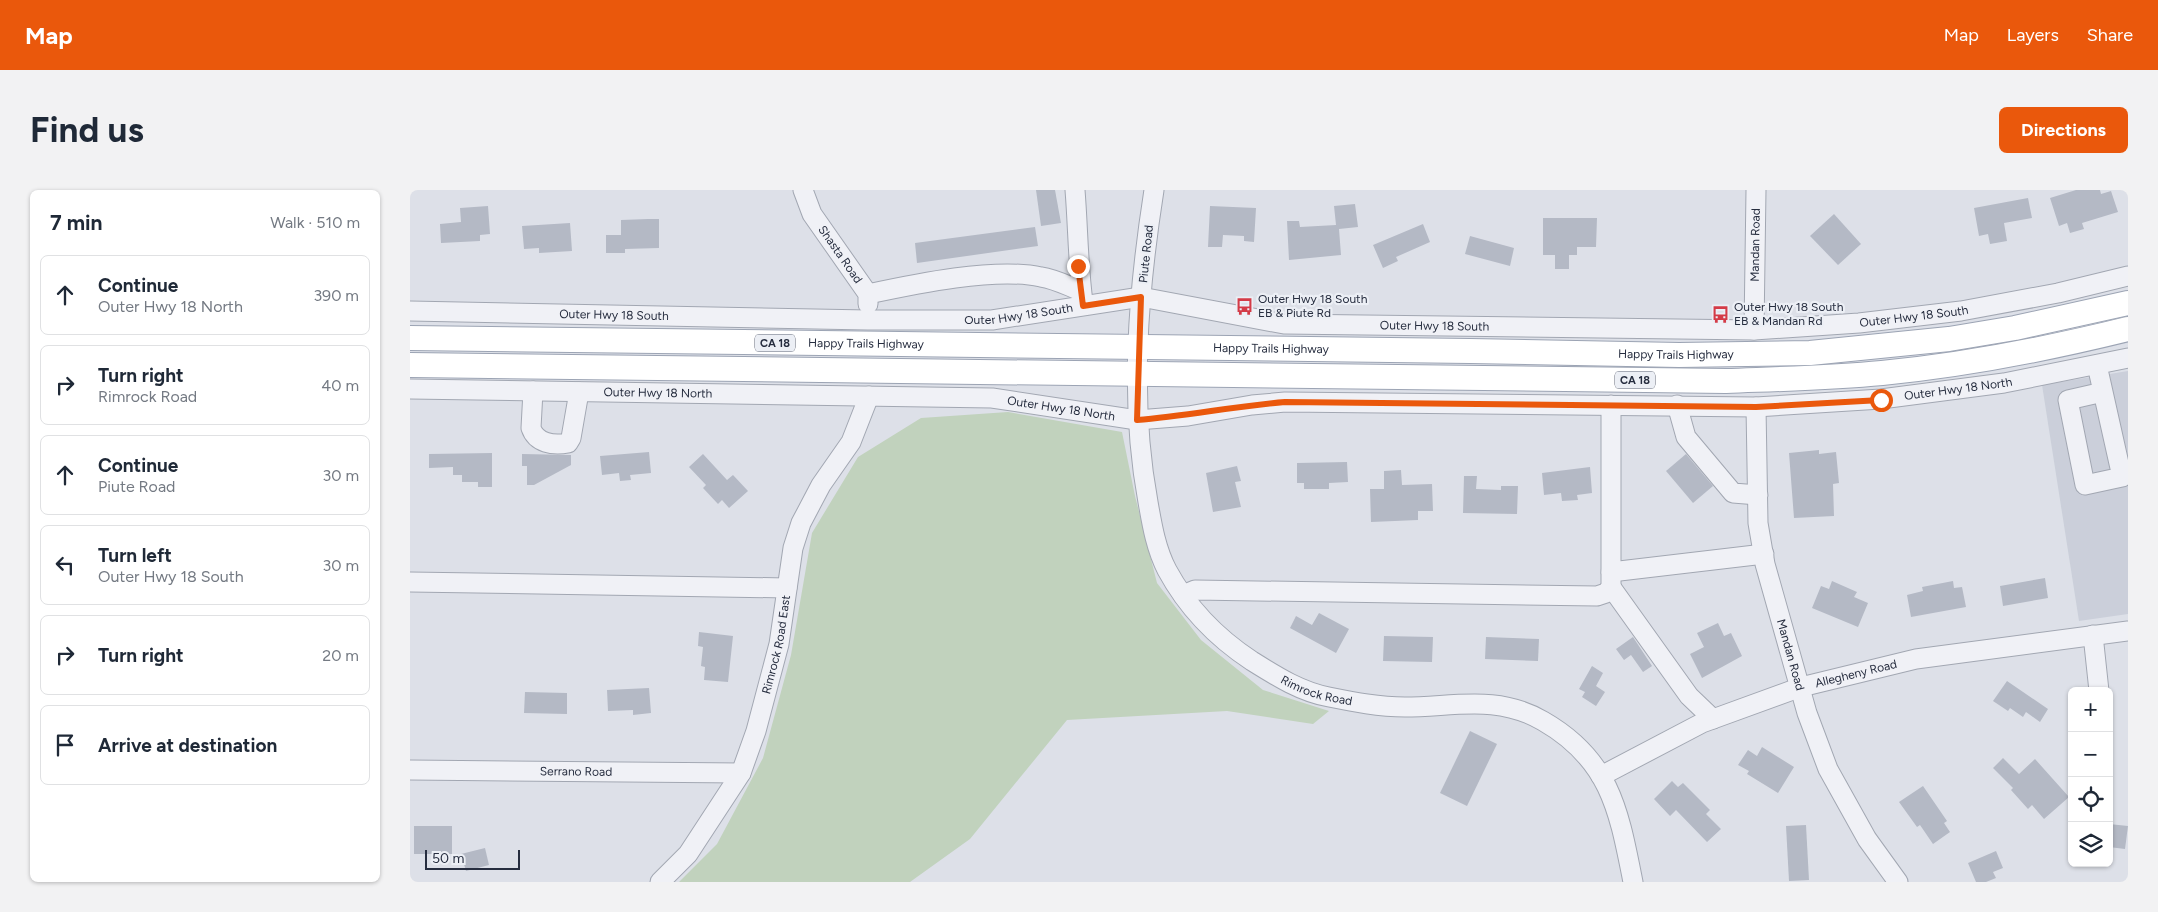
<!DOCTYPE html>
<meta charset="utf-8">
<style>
:root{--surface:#fff;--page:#f2f2f3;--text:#1f2937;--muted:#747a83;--line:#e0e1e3;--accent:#ea580c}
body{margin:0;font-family:Figtree,sans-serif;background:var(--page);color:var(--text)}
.controls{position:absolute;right:15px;bottom:15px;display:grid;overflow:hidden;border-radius:8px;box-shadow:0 1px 4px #0004}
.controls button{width:45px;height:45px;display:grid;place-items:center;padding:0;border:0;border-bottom:1px solid var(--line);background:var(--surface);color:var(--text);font:25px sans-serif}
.scale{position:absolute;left:15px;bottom:12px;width:95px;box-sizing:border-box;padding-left:5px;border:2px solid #262d3f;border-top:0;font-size:14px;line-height:18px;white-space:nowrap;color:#262d3f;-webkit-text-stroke:4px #eceff5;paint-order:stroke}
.stop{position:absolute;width:15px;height:15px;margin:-11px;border:4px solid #ea580c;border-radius:50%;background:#fff}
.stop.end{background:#ea580c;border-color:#fff;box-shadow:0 1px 5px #0008}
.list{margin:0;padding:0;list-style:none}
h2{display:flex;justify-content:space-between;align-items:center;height:65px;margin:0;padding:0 20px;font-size:21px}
h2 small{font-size:16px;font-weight:400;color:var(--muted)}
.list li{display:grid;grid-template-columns:32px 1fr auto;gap:15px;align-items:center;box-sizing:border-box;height:80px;margin:0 10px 10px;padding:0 10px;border:1px solid var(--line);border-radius:8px}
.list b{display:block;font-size:19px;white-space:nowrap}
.list p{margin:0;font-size:16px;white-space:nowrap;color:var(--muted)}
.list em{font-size:16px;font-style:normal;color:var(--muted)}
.icon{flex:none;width:28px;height:28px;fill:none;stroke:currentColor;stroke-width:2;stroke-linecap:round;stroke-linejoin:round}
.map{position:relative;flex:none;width:1718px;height:692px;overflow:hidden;border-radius:8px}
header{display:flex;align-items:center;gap:30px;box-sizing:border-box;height:70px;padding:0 25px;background:var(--accent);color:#fff}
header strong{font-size:24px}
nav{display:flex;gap:28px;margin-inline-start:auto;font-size:18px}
.intro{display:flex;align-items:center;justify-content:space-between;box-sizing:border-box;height:120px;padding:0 30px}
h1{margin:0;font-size:35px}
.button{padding:12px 22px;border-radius:8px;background:var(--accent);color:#fff;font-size:18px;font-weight:700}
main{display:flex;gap:30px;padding:0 30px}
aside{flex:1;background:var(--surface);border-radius:8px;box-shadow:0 1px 4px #0004}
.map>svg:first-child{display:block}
.built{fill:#cbcfda}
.green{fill:#c1d2bd}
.building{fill:#b4b9c5}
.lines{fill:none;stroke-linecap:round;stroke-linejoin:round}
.minor-casing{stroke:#a2a7b2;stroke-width:21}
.major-casing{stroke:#9ca4b4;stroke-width:26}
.minor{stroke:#f0f1f6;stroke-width:19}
.major{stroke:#fff;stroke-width:24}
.route{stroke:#ea580c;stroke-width:6}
.labels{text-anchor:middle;stroke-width:4.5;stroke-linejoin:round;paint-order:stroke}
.shield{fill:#eceff5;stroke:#616776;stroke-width:1}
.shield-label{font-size:11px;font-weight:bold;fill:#262d3f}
.street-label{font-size:12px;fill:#262d3f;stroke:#eceff5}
.poi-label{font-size:12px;fill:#262d3f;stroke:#eceff5;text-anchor:start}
</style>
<header>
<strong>Map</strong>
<nav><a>Map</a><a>Layers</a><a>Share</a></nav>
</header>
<div class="intro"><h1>Find us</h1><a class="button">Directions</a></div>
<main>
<aside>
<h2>7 min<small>Walk · 510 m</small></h2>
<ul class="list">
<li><svg class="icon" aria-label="ahead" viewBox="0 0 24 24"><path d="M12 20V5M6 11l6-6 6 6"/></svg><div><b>Continue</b><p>Outer Hwy 18 North</p></div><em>390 m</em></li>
<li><svg class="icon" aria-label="right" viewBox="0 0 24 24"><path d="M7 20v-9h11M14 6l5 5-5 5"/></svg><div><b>Turn right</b><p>Rimrock Road</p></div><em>40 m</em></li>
<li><svg class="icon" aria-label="ahead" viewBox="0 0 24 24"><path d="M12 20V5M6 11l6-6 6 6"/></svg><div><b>Continue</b><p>Piute Road</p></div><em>30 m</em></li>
<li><svg class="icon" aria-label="left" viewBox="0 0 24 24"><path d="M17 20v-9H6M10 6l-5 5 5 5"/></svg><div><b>Turn left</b><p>Outer Hwy 18 South</p></div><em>30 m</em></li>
<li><svg class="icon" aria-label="right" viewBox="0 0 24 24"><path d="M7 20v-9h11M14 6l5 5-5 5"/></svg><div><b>Turn right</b></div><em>20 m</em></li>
<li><svg class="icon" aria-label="arrive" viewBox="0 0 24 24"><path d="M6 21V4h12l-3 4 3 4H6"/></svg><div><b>Arrive at destination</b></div></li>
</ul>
</aside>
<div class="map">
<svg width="1718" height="692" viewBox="0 0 1718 692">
<rect width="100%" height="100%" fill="#dde0e8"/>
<!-- built -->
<polygon class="built" points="1718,181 1718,424 1669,431 1632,195"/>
<!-- green -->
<polygon class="green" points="598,222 712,242 725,306 747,393 791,450 853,500 919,521 903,534 817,521 657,530 560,649 500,692 269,692 307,654 353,568 381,465 402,343 448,267 511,228"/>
<!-- building -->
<g class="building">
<polygon points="626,0 645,0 651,33 631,36"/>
<polygon points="1666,0 1690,0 1691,4 1701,1 1708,22 1672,33 1674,39 1660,43 1657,33 1649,36 1640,8"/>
<polygon points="1618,8 1622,28 1594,33 1597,51 1580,54 1578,44 1569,46 1564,18"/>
<polygon points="945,14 948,37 929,39 931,65 879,70 877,31 889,31 890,37 926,35 924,16"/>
<polygon points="78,16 80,44 70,45 70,51 31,53 30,34 51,32 50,18"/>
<polygon points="800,16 846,18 844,52 834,51 834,46 813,45 812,57 798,57"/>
<polygon points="1424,24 1451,54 1428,75 1400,46"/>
<polygon points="1133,28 1187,28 1186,57 1167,57 1167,65 1159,65 1159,79 1145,79 1145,65 1133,65"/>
<polygon points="238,29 249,29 249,58 215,59 215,63 196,63 196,45 211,45 211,30"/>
<polygon points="160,33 162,61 129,63 129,58 114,59 112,36"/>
<polygon points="1013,34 1020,52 986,67 988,71 973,78 963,55"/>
<polygon points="625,37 628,56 507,73 505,53"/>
<polygon points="1060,46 1104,58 1100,76 1055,64"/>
<polygon points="1409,260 1409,264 1426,262 1429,293 1423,294 1424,326 1384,328 1379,263"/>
<polygon points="239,262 241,283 220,285 221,290 210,291 209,283 192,285 190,266"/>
<polygon points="82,263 82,297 68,297 68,292 52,292 52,285 43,285 43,277 19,278 19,264"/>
<polygon points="112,264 161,265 161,275 124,295 117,295 117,276 112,276"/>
<polygon points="293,264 317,290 323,285 338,301 319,318 312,310 308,314 293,298 296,295 279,277"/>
<polygon points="1276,264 1303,296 1283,313 1256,281"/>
<polygon points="937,272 938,292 919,293 919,299 894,299 894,293 887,293 887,273"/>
<polygon points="827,276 831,291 825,292 831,317 803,322 796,283"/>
<polygon points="1180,277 1182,303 1167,305 1168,310 1152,311 1151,303 1134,305 1132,283"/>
<polygon points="991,280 992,295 1022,294 1023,321 1008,321 1008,330 961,332 960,299 974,299 974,281"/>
<polygon points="1054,286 1067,286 1066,299 1091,300 1091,296 1108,296 1107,324 1053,323"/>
<polygon points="1635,388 1638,408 1593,416 1590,396"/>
<polygon points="1422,391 1447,402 1444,407 1458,413 1448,437 1402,418 1411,396 1419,399"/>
<polygon points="1543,391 1544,398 1552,397 1556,417 1501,427 1497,405 1513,401 1512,397"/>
<polygon points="909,423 939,439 926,463 880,438 886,426 902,435"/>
<polygon points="1308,433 1314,446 1321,443 1332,466 1292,488 1280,464 1294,457 1287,443"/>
<polygon points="289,442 323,446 318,492 294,490 295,477 291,476 293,457 288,456"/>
<polygon points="974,446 1023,447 1022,472 973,471"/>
<polygon points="1076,447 1129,449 1128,471 1075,469"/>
<polygon points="1223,447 1242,476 1233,482 1221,465 1214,470 1206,459"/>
<polygon points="1182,476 1193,483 1186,496 1195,502 1186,516 1172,507 1175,502 1169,499"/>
<polygon points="1597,491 1638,519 1630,532 1616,522 1613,527 1600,518 1598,521 1583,511"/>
<polygon points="239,498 241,523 223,525 223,520 198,521 197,500"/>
<polygon points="115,502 157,503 157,524 114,523"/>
<polygon points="1060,541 1087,554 1057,616 1030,603"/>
<polygon points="1352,557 1384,577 1368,603 1337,584 1339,581 1328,575 1338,560 1347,566"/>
<polygon points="1593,568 1609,584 1625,569 1659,607 1634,629 1622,615 1618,619 1601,600 1603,598 1583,578"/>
<polygon points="1262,591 1268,597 1273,593 1300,620 1296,624 1311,639 1297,652 1266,620 1260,626 1244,609"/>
<polygon points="1513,596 1537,631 1534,633 1540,642 1523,654 1510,635 1507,637 1489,612"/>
<polygon points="1699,634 1718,636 1715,659 1699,657"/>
<polygon points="1396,635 1399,690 1379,691 1376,636"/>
<rect x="4" y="636" width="38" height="28"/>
<polygon points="75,658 79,675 56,681 51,664"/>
<polygon points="1586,661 1593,678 1583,682 1586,688 1576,692 1566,692 1558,673"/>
</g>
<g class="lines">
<defs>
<g id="minor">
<path id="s1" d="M393,0l9,24 56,80v10"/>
<path d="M665,0c3,37 3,75 8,112"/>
<path id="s2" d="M744,0c-16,102 -25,210 -6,312 4,23 8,47 19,68 20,37 50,68 85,91 24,15 49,31 77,36 25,5 50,10 76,10 48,0 92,-13 138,14 68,39 76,91 90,161"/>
<path d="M458,104c47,-10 127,-27 173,-17 14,2 27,9 40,14"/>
<path id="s3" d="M0,121l458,9h124l149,-23 143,27 470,6 105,-7 102,-12 97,-18 70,-17"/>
<path id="s4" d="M1344,140l2,-140"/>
<polyline points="1687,175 1712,287 1675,295 1658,210 1693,202"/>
<path id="s5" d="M0,199l582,9 145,22 51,-4 64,-11 33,-3 471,5 125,-8 123,-16 124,-25"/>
<path d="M123,201l-2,37c5,15 22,18 37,15l3,-5 8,-46"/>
<polyline points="1267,215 1276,247 1323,303 1348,305"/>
<path id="s6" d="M1346,217l2,116 7,41 42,149 21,56 39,70 31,43"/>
<polyline points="1201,382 1354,364"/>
<polyline points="0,392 377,398"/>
<polyline points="1201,397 1279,506 1303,529"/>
<polyline points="773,405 785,400 1187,406 1196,403 1201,397 1201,215"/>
<polyline points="1683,445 1689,501"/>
<path id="s7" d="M0,580l331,3"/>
<path id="s8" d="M1191,586l101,-53 99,-36 115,-28 212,-28"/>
<path id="s9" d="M250,692l28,-28 53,-81 15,-42 23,-87 14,-96 8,-25 20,-38 30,-43 18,-46"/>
</g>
<g id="major">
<path id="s10" d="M0,148l1060,13 209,4 131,-2 139,-14 66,-11 113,-25"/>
<path d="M0,175l1316,16c52,-2 104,-3 156,-8 83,-8 165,-24 246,-44"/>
</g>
</defs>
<!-- minor casing -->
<use href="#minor" class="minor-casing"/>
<!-- major casing -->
<use href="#major" class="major-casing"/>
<!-- minor -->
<use href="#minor" class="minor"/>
<!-- major -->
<use href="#major" class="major"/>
</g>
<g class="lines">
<!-- route -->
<path class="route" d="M668,76l5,40 58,-9 -4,123c50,-4 98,-14 148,-18l471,5 125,-7"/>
</g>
<!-- icons -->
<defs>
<symbol id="bus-bare" viewBox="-9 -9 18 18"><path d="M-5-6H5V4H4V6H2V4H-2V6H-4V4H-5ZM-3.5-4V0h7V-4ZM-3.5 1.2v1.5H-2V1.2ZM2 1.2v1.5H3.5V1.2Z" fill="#d43b47" stroke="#eceff5" stroke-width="2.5" paint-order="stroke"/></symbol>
</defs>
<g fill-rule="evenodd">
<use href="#bus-bare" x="822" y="104" width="25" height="25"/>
<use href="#bus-bare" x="1298" y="112" width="25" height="25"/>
</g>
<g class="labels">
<!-- shield labels -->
<g class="shield">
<rect x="345" y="144.5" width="40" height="17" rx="4"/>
<rect x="1205" y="181.5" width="40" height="17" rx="4"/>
</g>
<g class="shield-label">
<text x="365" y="157">CA 18</text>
<text x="1225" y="194">CA 18</text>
</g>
<!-- street labels -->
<g class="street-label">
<text dy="4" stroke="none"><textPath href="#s4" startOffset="85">Mandan Road</textPath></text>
<text dy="4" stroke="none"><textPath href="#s1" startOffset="75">Shasta Road</textPath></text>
<text transform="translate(736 64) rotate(-84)" y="4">Piute Road</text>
<text dy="4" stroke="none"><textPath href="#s3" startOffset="609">Outer Hwy 18 South</textPath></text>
<text dy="4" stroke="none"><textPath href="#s3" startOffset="204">Outer Hwy 18 South</textPath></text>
<text dy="4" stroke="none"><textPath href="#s3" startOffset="1509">Outer Hwy 18 South</textPath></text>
<text dy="4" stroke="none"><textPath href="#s3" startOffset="1029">Outer Hwy 18 South</textPath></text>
<text dy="4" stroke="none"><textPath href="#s10" startOffset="456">Happy Trails Highway</textPath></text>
<text dy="4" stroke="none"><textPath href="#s10" startOffset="861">Happy Trails Highway</textPath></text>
<text dy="4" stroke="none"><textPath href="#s10" startOffset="1266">Happy Trails Highway</textPath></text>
<text dy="4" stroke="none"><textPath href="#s5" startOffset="1552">Outer Hwy 18 North</textPath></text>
<text dy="4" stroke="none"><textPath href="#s5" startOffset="248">Outer Hwy 18 North</textPath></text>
<text dy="4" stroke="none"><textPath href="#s5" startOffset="652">Outer Hwy 18 North</textPath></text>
<text dy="4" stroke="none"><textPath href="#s9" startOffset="270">Rimrock Road East</textPath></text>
<text dy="4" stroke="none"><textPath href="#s6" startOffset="252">Mandan Road</textPath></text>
<text dy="4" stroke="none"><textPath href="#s8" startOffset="276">Allegheny Road</textPath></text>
<text dy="4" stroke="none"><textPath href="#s2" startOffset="582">Rimrock Road</textPath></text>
<text dy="4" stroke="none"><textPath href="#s7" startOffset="166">Serrano Road</textPath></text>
</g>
<!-- poi labels -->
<g class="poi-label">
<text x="848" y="113">Outer Hwy 18 South<tspan x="848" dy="14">EB &amp; Piute Rd</tspan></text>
<text x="1324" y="121">Outer Hwy 18 South<tspan x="1324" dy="14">EB &amp; Mandan Rd</tspan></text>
</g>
</g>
</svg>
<div class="controls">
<button>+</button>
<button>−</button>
<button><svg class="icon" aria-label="locate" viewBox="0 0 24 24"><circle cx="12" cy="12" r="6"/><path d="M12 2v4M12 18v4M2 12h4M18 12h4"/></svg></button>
<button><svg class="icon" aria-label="layers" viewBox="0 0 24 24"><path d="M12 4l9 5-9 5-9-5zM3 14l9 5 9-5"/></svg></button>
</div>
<div class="scale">50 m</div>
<div class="stop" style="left:1471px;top:210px"></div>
<div class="stop end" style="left:668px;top:76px"></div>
</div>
</main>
